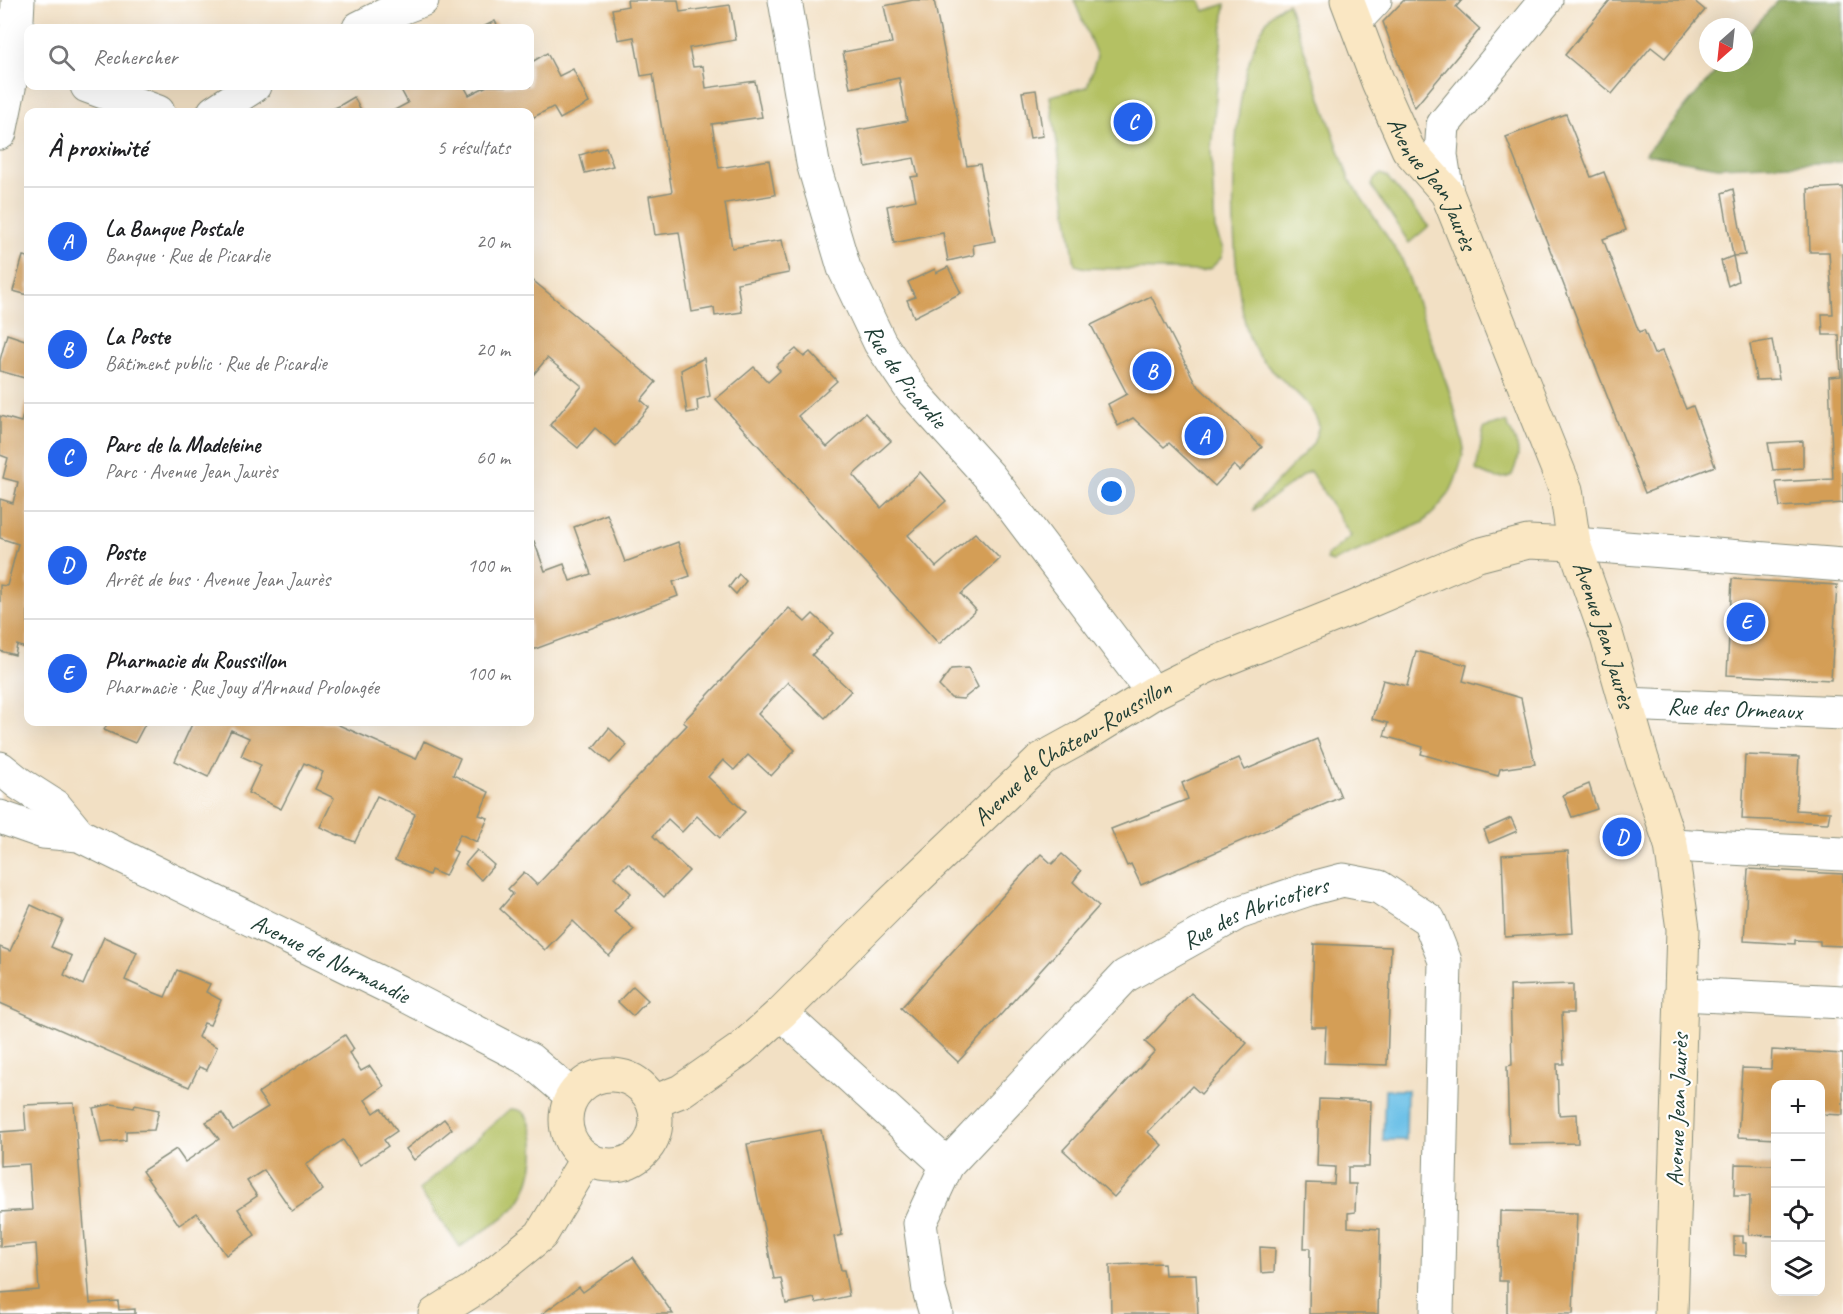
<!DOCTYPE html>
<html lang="fr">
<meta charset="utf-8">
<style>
:root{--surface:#fff;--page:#f6f6f6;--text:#202124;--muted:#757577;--line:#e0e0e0;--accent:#2563eb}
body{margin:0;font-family:Caveat,sans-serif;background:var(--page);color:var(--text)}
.controls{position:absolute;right:18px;bottom:18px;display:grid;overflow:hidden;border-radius:12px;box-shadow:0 6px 24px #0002}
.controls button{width:54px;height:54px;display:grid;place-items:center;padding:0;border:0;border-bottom:2px solid var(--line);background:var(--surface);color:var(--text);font:30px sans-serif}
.compass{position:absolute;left:1699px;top:18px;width:54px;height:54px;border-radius:50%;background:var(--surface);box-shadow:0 6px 24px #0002;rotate:207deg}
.you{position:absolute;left:1112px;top:492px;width:21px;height:21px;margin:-15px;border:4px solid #fff;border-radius:50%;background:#1a73e8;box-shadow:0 0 0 9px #1a73e833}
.badge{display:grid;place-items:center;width:39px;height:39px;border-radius:50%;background:var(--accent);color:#fff;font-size:20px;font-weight:700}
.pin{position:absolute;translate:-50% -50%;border:3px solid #fff;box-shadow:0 2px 6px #0006}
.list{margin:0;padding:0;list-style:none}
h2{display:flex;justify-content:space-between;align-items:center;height:78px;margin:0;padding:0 24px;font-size:26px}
h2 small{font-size:20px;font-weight:400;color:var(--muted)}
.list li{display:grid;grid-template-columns:39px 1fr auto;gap:18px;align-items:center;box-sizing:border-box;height:108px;padding:0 24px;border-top:2px solid var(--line)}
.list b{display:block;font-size:22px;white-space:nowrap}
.list p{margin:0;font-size:20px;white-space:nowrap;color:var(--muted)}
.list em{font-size:20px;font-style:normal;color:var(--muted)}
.icon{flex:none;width:33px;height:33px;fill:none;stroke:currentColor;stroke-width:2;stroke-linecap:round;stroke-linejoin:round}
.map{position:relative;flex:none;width:1843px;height:1314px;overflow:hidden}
.search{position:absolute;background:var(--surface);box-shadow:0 6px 24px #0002;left:24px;top:24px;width:510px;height:66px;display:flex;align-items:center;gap:15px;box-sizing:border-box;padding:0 21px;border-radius:12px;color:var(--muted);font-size:22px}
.panel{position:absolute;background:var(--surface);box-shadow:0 6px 24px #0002;left:24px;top:108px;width:510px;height:618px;border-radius:12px}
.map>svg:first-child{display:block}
.green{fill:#b4c164;stroke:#6a7f4c;stroke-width:1.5}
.forest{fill:#8fa75a;stroke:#577247;stroke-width:1.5}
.water{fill:#6bc0e7;stroke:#457e8e;stroke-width:1.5}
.building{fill:#d49e57}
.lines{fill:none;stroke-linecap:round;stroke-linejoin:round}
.street-casing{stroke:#888e7c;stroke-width:35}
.secondary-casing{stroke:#888e7c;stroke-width:35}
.street{stroke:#fff;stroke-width:33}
.secondary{stroke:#fae7c3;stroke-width:33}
.labels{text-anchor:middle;stroke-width:4.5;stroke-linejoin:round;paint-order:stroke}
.street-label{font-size:24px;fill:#1f3d34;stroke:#fff}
</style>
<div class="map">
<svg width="1843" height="1314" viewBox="0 0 1843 1314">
<rect width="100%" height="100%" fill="#fff"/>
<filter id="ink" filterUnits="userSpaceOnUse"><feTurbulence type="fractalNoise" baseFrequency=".0167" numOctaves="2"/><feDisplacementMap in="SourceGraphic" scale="12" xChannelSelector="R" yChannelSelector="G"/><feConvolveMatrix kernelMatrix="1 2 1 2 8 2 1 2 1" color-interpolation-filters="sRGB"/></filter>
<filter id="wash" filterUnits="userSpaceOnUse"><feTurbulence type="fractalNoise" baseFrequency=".008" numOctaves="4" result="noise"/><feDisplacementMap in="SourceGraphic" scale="24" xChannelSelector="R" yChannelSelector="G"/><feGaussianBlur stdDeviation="1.35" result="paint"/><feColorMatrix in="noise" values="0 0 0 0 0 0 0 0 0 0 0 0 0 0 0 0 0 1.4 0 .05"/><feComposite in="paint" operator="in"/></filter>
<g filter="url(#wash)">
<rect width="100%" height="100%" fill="#f2e0c4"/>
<!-- green -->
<g class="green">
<polygon points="1074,0 1200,0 1204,11 1225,4 1211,149 1215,229 1223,249 1222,257 1211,268 1202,271 1086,268 1075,265 1050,96 1087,87 1097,56"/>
<path d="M1288,3l61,176 53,80 50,140 12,49 -2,11 -7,22 -6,13 -15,18 -12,11 -89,39 -7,-2 1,-4 24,-20 -41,-65 -56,39 1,-5 58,-61 6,-18c-9,-32 -51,-50 -66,-80 -28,-55 -33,-319 35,-343z"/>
<polygon points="1381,174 1387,177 1429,226 1409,243 1372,186 1374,179"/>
<path d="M1506,422c12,24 17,27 6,53 -12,7 -24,1 -36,-5l8,-42z"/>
<path d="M510,1109c14,0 17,5 21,18 8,25 1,58 -15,79 -10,12 -42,31 -56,41l-41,-57z"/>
</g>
<!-- forest -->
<polygon class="forest" points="1778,0 1843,1 1843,162 1718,167 1645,154 1723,63 1744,63 1744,39"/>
<!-- water -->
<polygon class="water" points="1385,1090 1407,1090 1406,1140 1383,1140"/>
<g id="blocks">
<!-- building -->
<g class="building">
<polygon points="627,0 678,0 680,12 730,5 736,40 689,48 693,67 703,66 706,88 755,81 762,117 712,124 719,168 769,160 775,195 725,203 732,248 782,240 789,273 737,283 742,312 715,316 714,308 692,312 679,232 655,235 649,196 672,192 653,74 641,76 634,37 618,40 612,9 628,6"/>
<polygon points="913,0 934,0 967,166 980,164 995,241 973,245 974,255 948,261 943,233 894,243 887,206 916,200 911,177 918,176 914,158 866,167 858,130 907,121 899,78 850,88 843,52 892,43 884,6"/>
<polygon points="1404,0 1462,0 1456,7 1480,29 1415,107 1414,107 1383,22"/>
<polygon points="1610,0 1693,0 1705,10 1665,58 1651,47 1612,94 1565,55"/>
<polygon points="495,21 499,28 481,28"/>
<polygon points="547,53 559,76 573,69 589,103 560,119 553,107 530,119 530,112 391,112 408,103 399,86 438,86 439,88 444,86 464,86 469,95 487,86 530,86 530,63"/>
<polygon points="1036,90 1043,136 1030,138 1022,92"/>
<polygon points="354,97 362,112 326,112 339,106"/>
<polygon points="1566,114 1591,177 1604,172 1626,230 1603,239 1639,332 1644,330 1654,354 1662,351 1686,409 1693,406 1715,466 1645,493 1506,137"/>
<polygon points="606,147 613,166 585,173 580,155"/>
<polygon points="1843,187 1843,503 1780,507 1776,482 1833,479 1829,377 1841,376 1839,335 1823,335 1822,314 1833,314 1829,252 1810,252 1808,189"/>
<polygon points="1733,189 1745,255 1733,256 1722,193"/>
<polygon points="23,256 28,257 28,295 13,291"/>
<polygon points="1733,256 1738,281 1728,286 1721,261"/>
<polygon points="948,267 961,293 914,317 907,300 915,297 908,282 935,269 936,273"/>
<polygon points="530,278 656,382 641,400 649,407 616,446 595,428 578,448 550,425 582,386 547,358 530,379"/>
<polygon points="1151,296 1196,384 1262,447 1240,471 1234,465 1215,486 1169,443 1164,447 1133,418 1118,426 1108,404 1127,394 1091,325"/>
<polygon points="7,334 28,341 28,379 0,371 0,360"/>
<polygon points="1772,340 1779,379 1756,380 1750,344"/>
<polygon points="796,349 804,357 810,352 837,381 798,416 827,447 865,413 891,441 853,475 881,508 920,472 946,501 908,535 936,567 975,533 1000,559 961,594 976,610 939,644 716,399 754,367 768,382 780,371 776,366"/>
<polygon points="704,358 710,396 697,400 698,411 687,413 681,370"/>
<polygon points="28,398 28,649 17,645 15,655 0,651 0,585 7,586 18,544 0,538 0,499 13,503 18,482 3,478 8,458 0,455 0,416 21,422"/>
<polygon points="1803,441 1803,468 1773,470 1768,443"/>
<polygon points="607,514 625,562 678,542 690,576 673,582 678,596 530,651 530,543 534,541 545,571 564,564 570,581 591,574 574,527"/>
<polygon points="739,574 746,581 736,594 729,587"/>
<polygon points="1732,579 1837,585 1831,680 1727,675"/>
<polygon points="789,608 805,622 813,614 833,633 812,655 851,691 825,718 788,682 758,714 795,750 771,776 748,755 734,770 723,760 708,777 745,812 720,838 697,816 682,832 668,819 653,836 689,871 664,897 628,863 614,877 631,893 614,911 634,929 609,956 573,921 545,950 500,909 513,894 508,889 524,872 537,885 687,725 683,722"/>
<polygon points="1416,651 1467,665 1463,681 1521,698 1535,764 1500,769 1498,776 1421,754 1423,747 1384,736 1388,723 1372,719 1383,680 1407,686"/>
<polygon points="968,668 978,687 963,699 951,698 939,686 951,669"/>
<polygon points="108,722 146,722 135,743 104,730"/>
<polygon points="193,722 332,722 416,759 424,741 460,758 453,775 489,792 479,815 488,818 477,842 460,834 453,850 457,852 445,876 431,870 429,875 395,860 415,814 377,796 355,842 338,835 320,827 334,798 315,789 323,772 304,763 281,809 248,793 261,765 241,756 249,738 231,730 208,777 175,761"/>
<polygon points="609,728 627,745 610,763 593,748"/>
<polygon points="1317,739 1341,797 1141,885 1131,864 1127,866 1111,829 1188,799 1182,783 1239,758 1245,770"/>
<polygon points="1745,755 1799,757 1796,810 1830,812 1828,823 1742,819"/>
<polygon points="1589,784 1597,809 1572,817 1563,795"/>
<polygon points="1511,818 1517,831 1489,843 1484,830"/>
<polygon points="1618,827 1623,846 1613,848 1608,829"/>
<polygon points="477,850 494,865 481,880 465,864"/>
<polygon points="1568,851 1573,933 1505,937 1502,855"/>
<polygon points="1041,854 1052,864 1062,854 1081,871 1073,882 1099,906 958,1062 901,1008"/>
<polygon points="1748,869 1843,874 1843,946 1820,945 1820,941 1795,940 1795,944 1744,941"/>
<polygon points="31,905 63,920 51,947 72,956 64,975 83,985 104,937 137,952 125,980 145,989 165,997 177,970 210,984 206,992 221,1000 210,1025 204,1023 198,1037 217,1047 207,1070 199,1067 189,1087 0,1003 0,947 10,951"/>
<polygon points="1314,944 1391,947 1387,1065 1324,1063 1326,1027 1311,1027"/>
<polygon points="1573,984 1573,1013 1562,1013 1564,1064 1557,1064 1559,1115 1577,1114 1578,1143 1509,1144 1507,1066 1512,1065 1510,986"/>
<polygon points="633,986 648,1000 633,1016 618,1002"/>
<polygon points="1191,993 1247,1043 1201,1094 1192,1086 1148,1132 1162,1145 1114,1197 1063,1150 1155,1051 1145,1042"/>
<polygon points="345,1035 354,1049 349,1053 361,1071 370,1066 384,1086 365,1100 374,1113 381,1108 397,1131 384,1140 388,1146 360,1165 343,1140 325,1152 306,1165 323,1190 292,1211 264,1170 247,1181 257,1196 238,1209 255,1235 226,1255 197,1213 179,1225 142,1171 176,1149 185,1162 219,1139 206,1122 222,1113 233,1130 252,1117 268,1107 258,1093"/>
<polygon points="1772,1050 1843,1054 1843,1115 1821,1114 1821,1084 1776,1084 1776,1139 1738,1137 1742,1068 1771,1069"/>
<polygon points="1319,1099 1371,1101 1369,1167 1348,1167 1348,1184 1356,1184 1355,1212 1348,1213 1348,1227 1380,1229 1378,1314 1309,1314 1310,1248 1304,1248 1306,1183 1334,1184 1335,1167 1317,1166"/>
<polygon points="74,1103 90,1303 118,1301 119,1310 135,1309 135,1314 0,1314 0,1293 39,1290 36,1244 0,1247 0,1212 32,1210 29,1164 0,1166 0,1132 26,1130 24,1105"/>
<polygon points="112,1104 134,1108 135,1105 159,1110 154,1130 126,1131 126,1140 101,1143 93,1108"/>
<polygon points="444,1119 452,1129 414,1160 406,1149"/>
<polygon points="821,1130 842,1235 834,1237 841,1270 844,1270 849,1296 816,1303 814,1298 786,1304 781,1278 774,1279 747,1144"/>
<polygon points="1735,1164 1776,1165 1776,1236 1749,1235 1750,1196 1734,1196"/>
<polygon points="1500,1211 1577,1213 1573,1314 1507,1314 1507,1281 1499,1281"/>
<polygon points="1734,1236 1743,1236 1743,1243 1746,1243 1746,1256 1734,1255"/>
<polygon points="1260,1247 1275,1248 1274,1272 1261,1273"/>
<polygon points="633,1257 673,1314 542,1314 579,1287 583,1292"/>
<polygon points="1164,1263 1165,1275 1196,1274 1198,1314 1111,1314 1110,1265"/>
</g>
</g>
</g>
<g filter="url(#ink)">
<use href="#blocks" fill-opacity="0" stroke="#888e7c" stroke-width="1.5"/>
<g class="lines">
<defs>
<g id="street">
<path id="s1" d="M785,0l28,163 31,105 36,75 33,49 76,84 164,217"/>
<polyline points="1355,21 1375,0"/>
<polyline points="359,28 393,11 422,0"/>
<polyline points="87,86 158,112"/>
<polyline points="214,112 254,86"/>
<polyline points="0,133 15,58 18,0"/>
<polyline points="1447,193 1441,155 1443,125 1546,0"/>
<polyline points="1574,544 1843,565"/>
<path id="s2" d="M1625,704l218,9"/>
<polyline points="0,768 20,784 56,807 79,835"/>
<path id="s3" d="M0,817l43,15 36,3 322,158 129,67 42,36"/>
<polyline points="1671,845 1843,854"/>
<polyline points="1681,994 1843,1002"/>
<polyline points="781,1013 947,1165"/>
<path id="s4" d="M936,1314l-7,-24 -9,-67 27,-58 178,-189 113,-63 71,-24 34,-9 36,7 50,33 16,41 -8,353"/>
</g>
<g id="secondary">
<path id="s5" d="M1347,0l31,82 30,67 39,44 119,297 8,54 33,93 35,122 29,86 12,84 -12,385"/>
<circle cx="611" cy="1120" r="45"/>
<path id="s6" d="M653,1102l28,-11 60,-42 40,-36 109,-109 152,-145 40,-22 71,-44 55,-27 145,-58 125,-53 50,-13 46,2"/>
<polyline points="435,1314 473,1290 541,1235 587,1158"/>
</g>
</defs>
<!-- street casing -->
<use href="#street" class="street-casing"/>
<!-- secondary casing -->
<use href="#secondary" class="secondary-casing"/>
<!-- street -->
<use href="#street" class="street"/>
<!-- secondary -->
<use href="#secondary" class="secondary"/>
</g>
</g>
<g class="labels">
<!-- street labels -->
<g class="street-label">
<text dy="8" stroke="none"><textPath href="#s5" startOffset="204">Avenue Jean Jaurès</textPath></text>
<text dy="8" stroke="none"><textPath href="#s1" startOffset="400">Rue de Picardie</textPath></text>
<text dy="8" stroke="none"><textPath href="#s5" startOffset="690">Avenue Jean Jaurès</textPath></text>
<text dy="8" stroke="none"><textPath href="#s2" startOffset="110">Rue des Ormeaux</textPath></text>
<text dy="8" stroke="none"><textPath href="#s6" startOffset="550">Avenue de Château-Roussillon</textPath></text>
<text dy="8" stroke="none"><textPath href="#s4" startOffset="562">Rue des Abricotiers</textPath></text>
<text dy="8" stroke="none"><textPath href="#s3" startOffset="362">Avenue de Normandie</textPath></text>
<text transform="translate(1677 1110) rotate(-88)" y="8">Avenue Jean Jaurès</text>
</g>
</g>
</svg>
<div class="controls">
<button>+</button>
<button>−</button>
<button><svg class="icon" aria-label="locate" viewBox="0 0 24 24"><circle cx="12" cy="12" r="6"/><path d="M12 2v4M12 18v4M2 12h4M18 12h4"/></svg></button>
<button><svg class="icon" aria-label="layers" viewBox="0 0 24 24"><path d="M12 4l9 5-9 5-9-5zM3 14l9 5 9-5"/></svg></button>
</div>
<svg class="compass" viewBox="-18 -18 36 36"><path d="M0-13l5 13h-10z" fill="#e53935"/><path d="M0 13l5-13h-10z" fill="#757577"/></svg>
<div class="you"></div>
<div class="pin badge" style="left:1204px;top:436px">A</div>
<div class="pin badge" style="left:1152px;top:371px">B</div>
<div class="pin badge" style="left:1133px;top:122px">C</div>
<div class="pin badge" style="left:1622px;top:837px">D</div>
<div class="pin badge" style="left:1746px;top:622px">E</div>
<div class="search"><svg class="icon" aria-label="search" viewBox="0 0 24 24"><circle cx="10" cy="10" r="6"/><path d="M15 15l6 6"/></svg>Rechercher</div>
<section class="panel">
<h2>À proximité<small>5 résultats</small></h2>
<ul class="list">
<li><span class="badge">A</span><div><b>La Banque Postale</b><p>Banque · Rue de Picardie</p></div><em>20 m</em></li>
<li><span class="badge">B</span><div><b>La Poste</b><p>Bâtiment public · Rue de Picardie</p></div><em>20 m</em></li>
<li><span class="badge">C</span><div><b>Parc de la Madeleine</b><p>Parc · Avenue Jean Jaurès</p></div><em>60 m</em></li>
<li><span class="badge">D</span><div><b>Poste</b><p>Arrêt de bus · Avenue Jean Jaurès</p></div><em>100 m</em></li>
<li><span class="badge">E</span><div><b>Pharmacie du Roussillon</b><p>Pharmacie · Rue Jouy d'Arnaud Prolongée</p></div><em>100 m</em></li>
</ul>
</section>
</div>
